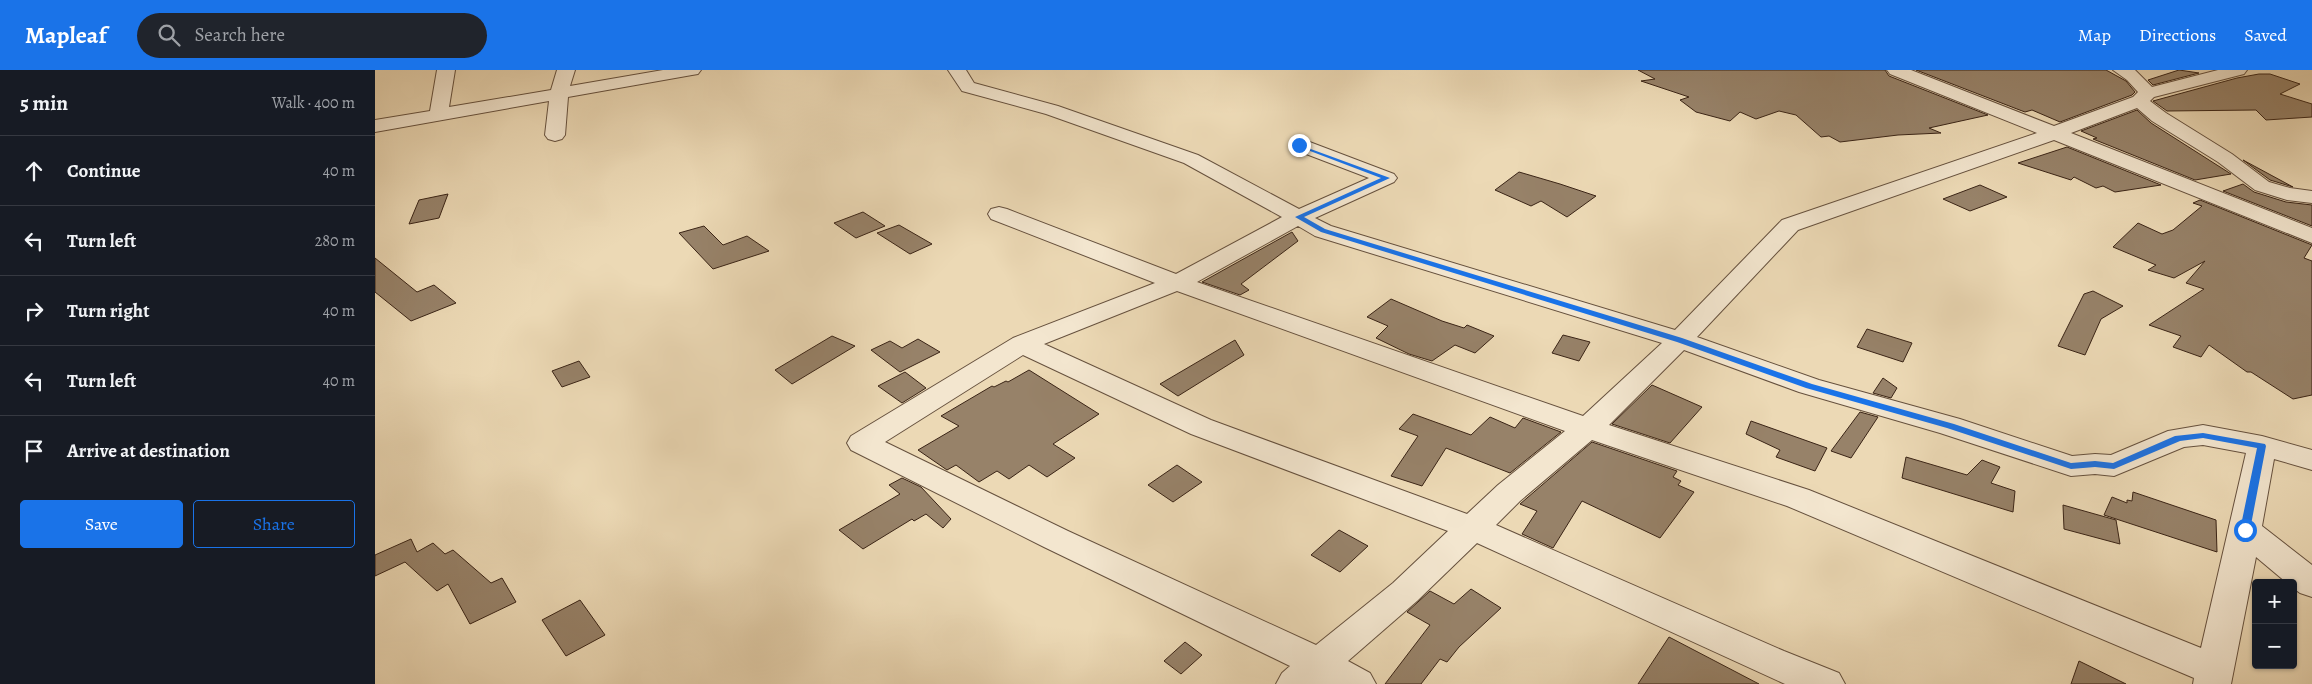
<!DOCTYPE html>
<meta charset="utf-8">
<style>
:root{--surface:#171b24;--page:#20242c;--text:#f1f3f6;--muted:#9ea1a6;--line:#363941;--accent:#1a73e8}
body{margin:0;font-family:Alegreya,serif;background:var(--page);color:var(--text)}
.controls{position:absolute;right:15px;bottom:15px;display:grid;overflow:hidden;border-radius:5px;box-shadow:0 1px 4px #0004}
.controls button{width:45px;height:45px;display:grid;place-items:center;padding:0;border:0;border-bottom:1px solid var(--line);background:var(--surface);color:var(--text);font:25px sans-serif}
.stop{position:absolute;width:15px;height:15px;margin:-11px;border:4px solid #1a73e8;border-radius:50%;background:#fff}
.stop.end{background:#1a73e8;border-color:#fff;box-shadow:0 1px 5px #0008}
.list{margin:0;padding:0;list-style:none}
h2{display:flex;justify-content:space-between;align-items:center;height:65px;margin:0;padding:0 20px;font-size:21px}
h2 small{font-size:16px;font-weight:400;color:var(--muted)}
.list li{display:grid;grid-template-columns:32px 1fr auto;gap:15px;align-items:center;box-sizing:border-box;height:70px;padding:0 20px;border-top:1px solid var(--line)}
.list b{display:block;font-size:19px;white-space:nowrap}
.list em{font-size:16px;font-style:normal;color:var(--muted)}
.actions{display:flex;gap:10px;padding:15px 20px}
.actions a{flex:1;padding:11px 0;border:1px solid var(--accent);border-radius:5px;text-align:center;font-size:18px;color:var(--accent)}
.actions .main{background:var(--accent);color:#fff}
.icon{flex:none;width:28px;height:28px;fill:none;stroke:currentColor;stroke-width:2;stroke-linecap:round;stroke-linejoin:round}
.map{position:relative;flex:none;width:1937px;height:614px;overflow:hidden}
header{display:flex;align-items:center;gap:30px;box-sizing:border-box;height:70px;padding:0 25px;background:var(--accent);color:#fff}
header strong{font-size:24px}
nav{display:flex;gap:28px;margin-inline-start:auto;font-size:18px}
.search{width:350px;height:45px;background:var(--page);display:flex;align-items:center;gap:12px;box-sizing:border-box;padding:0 18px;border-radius:28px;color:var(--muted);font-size:19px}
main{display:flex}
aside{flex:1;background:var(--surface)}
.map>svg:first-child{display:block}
.building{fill:#978269;stroke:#3a2416}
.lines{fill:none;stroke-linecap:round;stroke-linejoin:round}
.minor-casing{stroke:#66513e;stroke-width:2}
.minor{fill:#f3e6cf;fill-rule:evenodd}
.route{fill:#1a73e8}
</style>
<header>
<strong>Mapleaf</strong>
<div class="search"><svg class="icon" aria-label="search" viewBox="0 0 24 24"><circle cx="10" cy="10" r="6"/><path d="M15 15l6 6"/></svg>Search here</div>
<nav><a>Map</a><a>Directions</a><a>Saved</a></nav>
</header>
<main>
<aside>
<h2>5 min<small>Walk · 400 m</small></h2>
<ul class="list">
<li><svg class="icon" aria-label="ahead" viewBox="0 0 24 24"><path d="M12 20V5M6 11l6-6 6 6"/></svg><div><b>Continue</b></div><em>40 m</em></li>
<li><svg class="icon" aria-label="left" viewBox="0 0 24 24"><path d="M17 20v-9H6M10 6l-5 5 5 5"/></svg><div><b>Turn left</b></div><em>280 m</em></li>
<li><svg class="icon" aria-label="right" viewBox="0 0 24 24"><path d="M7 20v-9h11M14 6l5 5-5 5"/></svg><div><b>Turn right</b></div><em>40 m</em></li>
<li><svg class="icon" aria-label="left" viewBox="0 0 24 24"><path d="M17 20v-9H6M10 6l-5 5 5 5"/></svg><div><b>Turn left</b></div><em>40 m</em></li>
<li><svg class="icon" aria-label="arrive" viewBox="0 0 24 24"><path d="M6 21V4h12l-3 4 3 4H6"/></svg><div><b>Arrive at destination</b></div></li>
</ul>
<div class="actions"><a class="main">Save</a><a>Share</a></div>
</aside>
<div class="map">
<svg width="1937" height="614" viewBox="0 0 1937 614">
<rect width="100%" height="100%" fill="#ecd9b5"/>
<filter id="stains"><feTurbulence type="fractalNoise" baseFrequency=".004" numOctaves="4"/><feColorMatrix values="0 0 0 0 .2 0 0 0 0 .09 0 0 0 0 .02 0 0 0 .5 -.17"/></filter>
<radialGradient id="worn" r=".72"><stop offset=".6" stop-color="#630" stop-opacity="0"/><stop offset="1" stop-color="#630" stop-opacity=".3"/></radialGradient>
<!-- building -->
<g class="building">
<polygon points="1263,0 1510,0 1514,6 1613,45 1554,58 1566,63 1523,65 1465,72 1454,66 1446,67 1421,45 1404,41 1381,49 1365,42 1355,51 1321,42 1305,30 1314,27 1266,11 1280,9"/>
<polygon points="1541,0 1731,0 1751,11 1760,22 1757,25 1685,52 1657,40 1650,42 1642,39"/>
<polygon points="1804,0 1824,3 1778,15 1773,10"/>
<polygon points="1884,4 1895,4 1925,14 1905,24 1937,34 1937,47 1891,50 1881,40 1792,41 1778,31 1862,8"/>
<polygon points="1762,40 1776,53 1856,104 1820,110 1718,69 1722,68 1706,61"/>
<polygon points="1692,77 1786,115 1740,122 1728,116 1721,118 1699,107 1696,110 1643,93"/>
<polygon points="1868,90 1918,117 1895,110"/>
<polygon points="1144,102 1185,114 1221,126 1192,147 1166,131 1156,136 1120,120"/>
<polygon points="1868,114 1879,122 1911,132 1937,135 1937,156 1848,121"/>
<polygon points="1605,115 1632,127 1595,141 1568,129"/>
<polygon points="73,124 64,148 34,154 44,130"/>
<polygon points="1825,130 1937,175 1929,188 1937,191 1937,325 1918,329 1876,302 1872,302 1834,275 1826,287 1798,277 1806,266 1774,255 1829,219 1811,213 1830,191 1799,208 1773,200 1781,195 1738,177 1763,153 1787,164 1798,160 1827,136 1818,133"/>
<polygon points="488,142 510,156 481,168 459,153"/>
<polygon points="524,155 557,174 535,184 502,163"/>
<polygon points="329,156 348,175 372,166 394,181 338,199 304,163"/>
<polygon points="917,162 923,171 866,214 874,220 865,225 827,212"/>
<polygon points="0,188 42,222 59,215 81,233 36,251 0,222"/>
<polygon points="1718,221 1748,236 1726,249 1710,285 1683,276 1709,224"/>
<polygon points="1016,229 1067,251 1089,258 1092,255 1119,266 1100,283 1080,275 1057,291 1034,284 1001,268 1013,256 992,247"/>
<polygon points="1492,259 1537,273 1528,292 1482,277"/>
<polygon points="1188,265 1215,272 1204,291 1177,283"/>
<polygon points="457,266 480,276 417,314 400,300"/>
<polygon points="543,269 565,282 525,302 496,280 515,271 527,278"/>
<polygon points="860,270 869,285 803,326 785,314"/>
<polygon points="204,291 215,307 187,317 177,301"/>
<polygon points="654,300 724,344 678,374 700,388 672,407 654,395 634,409 622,401 604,412 581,395 572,400 543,380 584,356 566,346 617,316 619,317 631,311 633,312"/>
<polygon points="530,302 551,318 527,333 503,316"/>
<polygon points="1508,308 1522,318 1516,328 1498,323"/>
<polygon points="1277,315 1327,337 1295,373 1237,354"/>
<polygon points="1485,342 1503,347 1476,388 1456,381"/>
<polygon points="1038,344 1096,365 1115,347 1140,358 1148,348 1186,362 1135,403 1071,378 1047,416 1016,406 1043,366 1024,359"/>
<polygon points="1376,351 1452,378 1440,401 1401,387 1405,380 1371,364"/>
<polygon points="1217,372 1302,401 1298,407 1306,411 1303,415 1319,422 1285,468 1207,431 1178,478 1147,464 1162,441 1145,434"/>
<polygon points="1531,387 1592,405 1607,390 1625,397 1616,413 1640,421 1638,442 1527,408"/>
<polygon points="802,395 827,412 798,432 773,415"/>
<polygon points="527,408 546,417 576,449 568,458 551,444 539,451 537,449 488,479 464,460 525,424 514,415"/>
<polygon points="1758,422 1841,450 1842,482 1729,445 1737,427 1752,433 1752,430 1757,431"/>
<polygon points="1688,435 1741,450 1745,474 1689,459"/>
<polygon points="964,460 993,476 965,502 936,485"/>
<polygon points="36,469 42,482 58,473 70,484 78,480 116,513 127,508 141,532 95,554 73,514 62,521 30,492 0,506 0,485"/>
<polygon points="1096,519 1126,538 1084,577 1072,592 1065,589 1046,614 1010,614 1055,555 1032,542 1055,521 1079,534"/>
<polygon points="205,530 230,565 191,586 167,550"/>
<polygon points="1294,567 1384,614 1263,614"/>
<polygon points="810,572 827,585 806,604 789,591"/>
<polygon points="1704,591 1751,614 1696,614"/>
</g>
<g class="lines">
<defs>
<g id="minor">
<polygon points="62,0 80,0 74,37 176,20 182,0 200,0 195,16 288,0 326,0 323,4 317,5 193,27 190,65 187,69 180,71 173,69 170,65 174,31 0,62 0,50 55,41"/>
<path d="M573,0h18l8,13 84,23 140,49 101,54 70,-31 -76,-29 -3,-4 3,-4 7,-2 7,2 87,33 3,4 -3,4 -79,36 16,8 344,104 107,-110 255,-87 -147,-59 -3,-4h24l143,56 79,-29 5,-5 -11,-12 -14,-10h22l17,17 66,-17h29l-3,4 -90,23 -4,4 16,12 66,41 37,28 21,6 22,3v12l-25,-3 -32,-10 -37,-28 -66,-41 -15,-13 -66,25 241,95v15l-258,-103 -256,90 -101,107 122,43 141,39 112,37 23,-2 16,1 57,-24 35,-6 59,11 50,14v20l-38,-11 -12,67 50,39v32l-12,-4 -7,-5v-5h-6l-31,-26 -25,127h-38l1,-6 -407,-172 -195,-66 -72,61 -24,24 288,126 55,22 6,11h-60l-308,-141 -60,58 -69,60 22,12 6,11h-100l6,-11 8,-7 -246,-119 -193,-97 -4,-7 4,-7 162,-98 142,-55 -164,-64 -3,-5 3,-5 8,-2 8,2 169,65 106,-57 -98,-54 -138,-49 -84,-23zM923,156l17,10 347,107 -79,73 -386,-134zM802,221l388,140 -67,54 -31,29 -256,-94 -167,-76zM1309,280l115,42 141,41 131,43 24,-2 19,2 70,-29 19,-2 43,8 -45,195 -392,-158 -200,-65zM648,285l168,79 257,97 -55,52 -77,62 -248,-114 -183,-89z"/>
</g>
</defs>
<!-- minor casing -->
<use href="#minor" class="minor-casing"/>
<!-- minor -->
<use href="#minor" class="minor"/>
</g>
<!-- route -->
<polygon class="route" points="922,74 1015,108 929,147 950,159 1307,268 1437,314 1579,354 1696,393 1720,391 1738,393 1800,366 1828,363 1890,374 1891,376 1875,460 1870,464 1865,460 1882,378 1828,368 1805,371 1739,399 1720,397 1696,399 1572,358 1431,318 1302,272 946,162 920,147 1006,108 922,76"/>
<rect width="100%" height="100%" filter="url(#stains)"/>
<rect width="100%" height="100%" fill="url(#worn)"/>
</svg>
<div class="controls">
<button>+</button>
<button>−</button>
</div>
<div class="stop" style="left:1870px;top:460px"></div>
<div class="stop end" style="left:924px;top:75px"></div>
</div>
</main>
